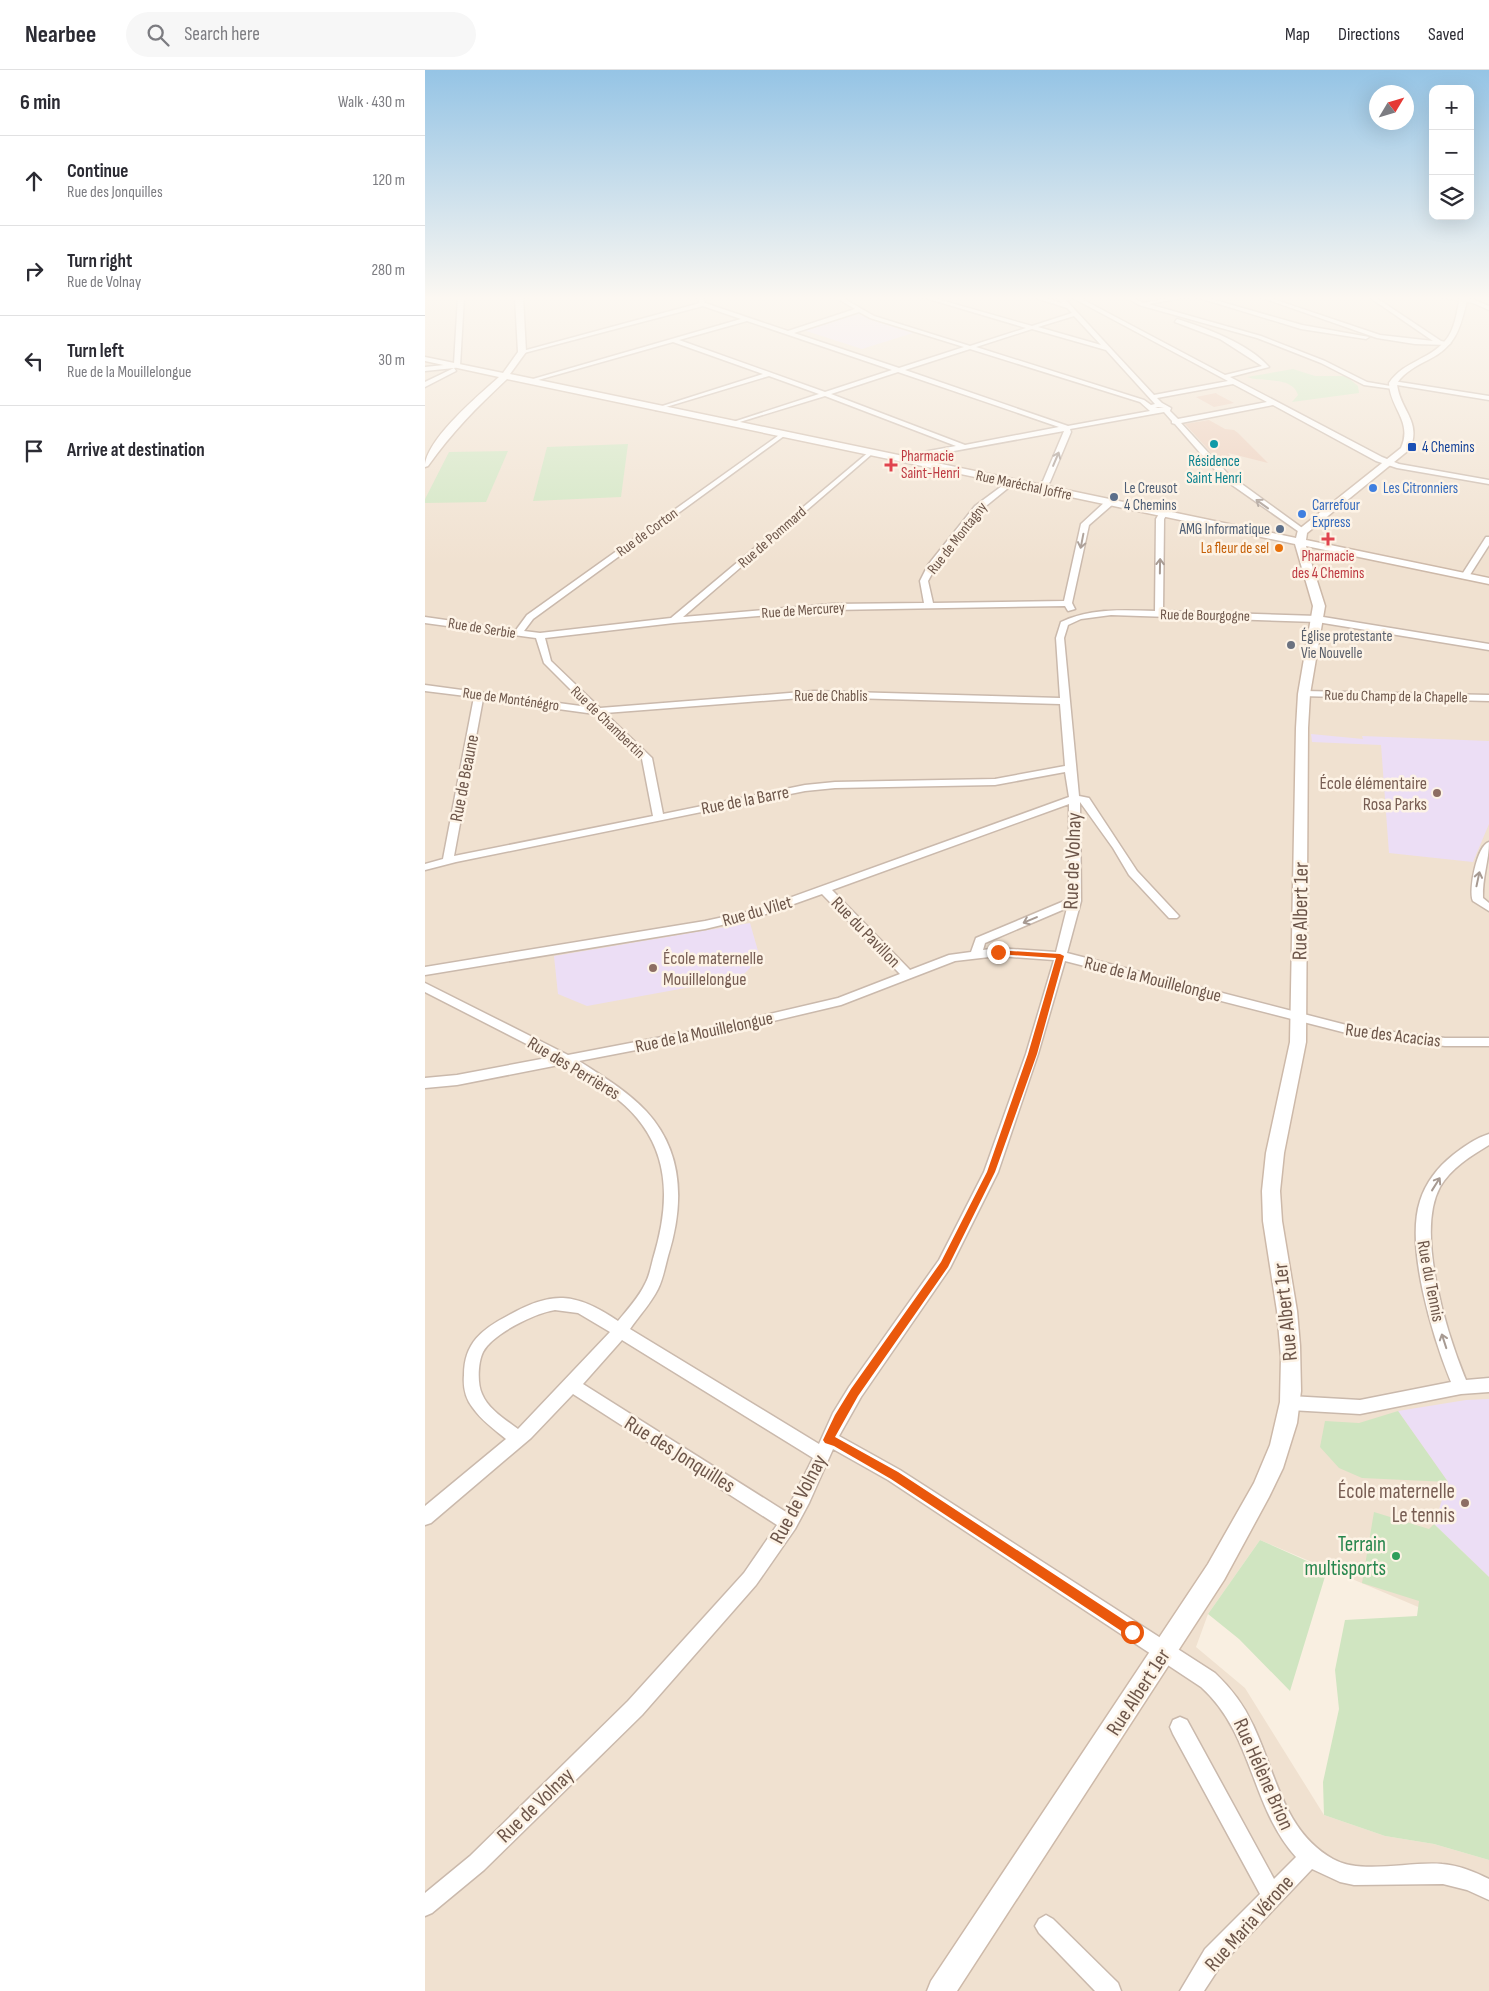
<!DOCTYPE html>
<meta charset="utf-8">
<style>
:root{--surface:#fff;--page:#f7f7f7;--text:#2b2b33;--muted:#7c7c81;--line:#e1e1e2}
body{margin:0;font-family:"Sofia Sans Condensed",sans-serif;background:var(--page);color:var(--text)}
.controls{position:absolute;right:15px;top:15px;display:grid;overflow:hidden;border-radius:10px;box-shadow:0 5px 20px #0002}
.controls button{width:45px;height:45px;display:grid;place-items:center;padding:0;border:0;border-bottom:1px solid var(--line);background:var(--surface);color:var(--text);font:25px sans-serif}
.compass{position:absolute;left:944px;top:15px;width:45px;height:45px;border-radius:50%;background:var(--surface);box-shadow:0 5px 20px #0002;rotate:52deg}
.stop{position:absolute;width:15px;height:15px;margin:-11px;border:4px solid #ea580c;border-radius:50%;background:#fff}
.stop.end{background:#ea580c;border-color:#fff;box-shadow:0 1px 5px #0008}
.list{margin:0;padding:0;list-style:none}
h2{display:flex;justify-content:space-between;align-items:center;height:65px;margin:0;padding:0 20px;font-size:21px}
h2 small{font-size:16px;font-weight:400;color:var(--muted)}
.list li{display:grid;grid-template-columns:32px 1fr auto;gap:15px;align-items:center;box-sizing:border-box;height:90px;padding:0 20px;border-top:1px solid var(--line)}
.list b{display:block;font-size:19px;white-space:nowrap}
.list p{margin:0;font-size:16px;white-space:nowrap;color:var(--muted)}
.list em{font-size:16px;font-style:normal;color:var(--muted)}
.icon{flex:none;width:28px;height:28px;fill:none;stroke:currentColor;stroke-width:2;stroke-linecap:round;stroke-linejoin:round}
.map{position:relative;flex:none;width:1064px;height:1921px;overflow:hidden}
header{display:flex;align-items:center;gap:30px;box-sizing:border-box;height:70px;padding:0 25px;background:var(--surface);border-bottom:1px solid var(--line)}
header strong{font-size:24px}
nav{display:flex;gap:28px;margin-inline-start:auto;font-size:18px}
.search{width:350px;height:45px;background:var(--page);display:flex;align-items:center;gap:12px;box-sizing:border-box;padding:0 18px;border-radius:28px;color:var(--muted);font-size:19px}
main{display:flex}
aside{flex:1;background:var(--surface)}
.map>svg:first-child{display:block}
.residential{fill:#f0e1d0}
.education{fill:#ecdef5}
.green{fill:#d0e5c1}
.building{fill:#eccebb}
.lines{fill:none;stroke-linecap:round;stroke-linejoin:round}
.street-casing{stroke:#cab9ac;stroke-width:3}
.secondary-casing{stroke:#cdb9a9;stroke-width:3}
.street{fill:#fff;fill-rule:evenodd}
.secondary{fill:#fff;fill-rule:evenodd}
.oneway{stroke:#a79a92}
.route{fill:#ea580c}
.culture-dot{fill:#0f9aa8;stroke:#fdf3e6;stroke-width:2}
.transit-dot{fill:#1a4fb4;stroke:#fdf3e6;stroke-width:2}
.health-dot{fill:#e0444e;stroke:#fdf3e6;stroke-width:2}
.shop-dot{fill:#3f7fe0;stroke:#fdf3e6;stroke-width:2}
.service-dot{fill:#5c6f8a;stroke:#fdf3e6;stroke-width:2}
.food-dot{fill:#e8710a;stroke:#fdf3e6;stroke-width:2}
.worship-dot{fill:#6b7280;stroke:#fdf3e6;stroke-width:2}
.education-dot{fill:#8d6e63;stroke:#fdf3e6;stroke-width:2}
.leisure-dot{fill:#2e9e5b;stroke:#fdf3e6;stroke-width:2}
.labels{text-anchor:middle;stroke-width:5;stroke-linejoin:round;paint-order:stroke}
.far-transit-label{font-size:15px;fill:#164399;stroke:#fdf3e6;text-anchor:start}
.far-health-label{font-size:15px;fill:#be3a42;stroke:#fdf3e6;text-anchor:start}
.far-culture-label{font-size:15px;fill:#0d838f;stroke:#fdf3e6}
.far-street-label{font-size:15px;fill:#6d564a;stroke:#fdf3e6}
.far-service-label{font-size:15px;fill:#4e5e75;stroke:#fdf3e6;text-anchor:start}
.far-shop-label{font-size:15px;fill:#366cbe;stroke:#fdf3e6;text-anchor:start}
.far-food-label{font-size:15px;fill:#c56008;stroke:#fdf3e6;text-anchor:end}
.far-worship-label{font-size:15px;fill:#5b616d;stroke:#fdf3e6;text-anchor:start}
.street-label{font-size:18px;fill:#6d564a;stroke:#fdf3e6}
.education-label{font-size:18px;fill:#785e54;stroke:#fdf3e6;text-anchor:end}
.near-street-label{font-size:21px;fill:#6d564a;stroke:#fdf3e6}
.near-education-label{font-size:21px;fill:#785e54;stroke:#fdf3e6;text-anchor:end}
.near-leisure-label{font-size:21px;fill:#27864d;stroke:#fdf3e6;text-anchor:end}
</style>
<header>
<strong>Nearbee</strong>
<div class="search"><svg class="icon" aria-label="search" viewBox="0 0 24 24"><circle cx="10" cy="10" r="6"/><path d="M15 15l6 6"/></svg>Search here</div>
<nav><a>Map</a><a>Directions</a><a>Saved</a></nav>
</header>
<main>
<aside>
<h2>6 min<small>Walk · 430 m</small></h2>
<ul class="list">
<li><svg class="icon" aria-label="ahead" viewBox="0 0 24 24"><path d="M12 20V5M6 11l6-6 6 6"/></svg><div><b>Continue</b><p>Rue des Jonquilles</p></div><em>120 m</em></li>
<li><svg class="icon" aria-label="right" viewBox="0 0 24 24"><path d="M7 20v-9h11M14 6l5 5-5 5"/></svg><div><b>Turn right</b><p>Rue de Volnay</p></div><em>280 m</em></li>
<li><svg class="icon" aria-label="left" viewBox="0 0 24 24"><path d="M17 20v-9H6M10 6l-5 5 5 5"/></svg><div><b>Turn left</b><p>Rue de la Mouillelongue</p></div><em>30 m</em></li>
<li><svg class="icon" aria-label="arrive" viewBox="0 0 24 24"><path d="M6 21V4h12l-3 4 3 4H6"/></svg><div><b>Arrive at destination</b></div></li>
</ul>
</aside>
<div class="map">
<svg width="1064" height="1921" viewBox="0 0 1064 1921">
<rect width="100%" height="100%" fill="#f9efe1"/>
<!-- residential -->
<polygon class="residential" points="0,227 1064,227 1064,1507 1010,1454 998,1539 835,1470 783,1544 771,1577 820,1618 899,1745 960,1766 1009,1774 1064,1790 1064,1921 0,1921"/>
<!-- education -->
<g class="education">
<polygon points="428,244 434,244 453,252 488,263 437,279 378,260"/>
<polygon points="886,664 938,669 937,666 1064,671 1064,754 1048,792 964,783 956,675 887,672"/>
<polygon points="325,853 335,888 315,908 162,936 133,924 129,886"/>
<polygon points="1064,1329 1064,1507 1009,1454 1023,1412 973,1341 1041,1330"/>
</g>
<!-- green -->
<g class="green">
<path d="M868,299l22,7h31l12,10 1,7 -67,9 6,-7c-6,-20 -36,-12 -51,-18z"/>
<polygon points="203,374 196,427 108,431 122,377"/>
<polygon points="83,381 61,432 0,433 0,429 24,382"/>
<polygon points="973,1341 1023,1412 937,1408 914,1398 895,1377 900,1351 934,1353"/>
<polygon points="949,1442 1004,1459 1009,1454 1064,1507 1064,1790 1009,1774 960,1766 899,1745 898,1712 914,1639 910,1600 920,1550 992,1546 994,1531 937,1513"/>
<polygon points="835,1470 902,1500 865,1621 814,1569 783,1544"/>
</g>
<!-- building -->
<g class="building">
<polygon points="791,323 792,324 809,333 789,337 771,327"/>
<polygon points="784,350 800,359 809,360 813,363 843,393 803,383 815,396 800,398 760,354"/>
</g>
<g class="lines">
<defs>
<g id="street">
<polygon points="33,227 39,227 35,296 29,298 31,301 0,317 0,312 29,298 0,301 0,297 29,294"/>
<path d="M271,227h6l3,6 83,28 67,-22 -20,-12h6l33,19 96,30 56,-18 -104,-31h8l102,29 40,-13 -5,-5 -34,-11h8l21,6 -5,-6h6l91,98 74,-14 -157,-84h7l147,78 37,-9 -42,-27 -45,-17 2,-3c29,9 72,25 92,48l-39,10 152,80 17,7 90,16v4l-92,-16 -21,-7 -103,-56 -92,18 47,51 77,56v4h-3l-80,-56 -47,-54 -3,-1v-2l-8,-9 -94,17 1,3 -21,50 -11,8 -4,-2 8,-7 21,-50 -165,30 -4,-2 1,-2 60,-11 -131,-50 -95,29v-2l89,-29 -50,-18 -113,34v-2l107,-34 -90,-32 -142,40 -5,-1 215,-62 -38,-13 -179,47 -5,-1 181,-49zM434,242l11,6 94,29 -65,21 -105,-35zM649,246l27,29 -63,-18zM322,251l145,49 -67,22 -146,-52zM607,259l74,21 49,54 -4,1 -7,-5 -168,-53zM545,279l170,53 10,9 -82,15 -163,-56zM473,302l161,55 -94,18 -134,-51zM808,314l34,18 -89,17 -8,-8 1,-3 -9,-5 -5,-5zM733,337l6,1h-9z"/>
<polygon points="701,227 707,227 718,233 751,227 763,227 723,234 836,266 900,291 942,312 971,317 968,319 939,315 896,293 832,268 714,235"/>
<polygon points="771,227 779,227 877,255 944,267 941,269 876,259"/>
<polygon points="835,227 842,227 955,265 1008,271 944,227 950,227 1016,271 1026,273 1023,275 990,274 952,268"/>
<polygon points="1015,227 1049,230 1064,236 1064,240 1048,233"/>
<polygon points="968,311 1064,326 1064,330 966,314 965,313"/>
<path d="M357,363l2,1v2l-251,183 -9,12 16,2 131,-15 199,-167 4,2 -2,1 -189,163 149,-13 92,-1 -4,-22 8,-16 47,-59 35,-26 4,2 -1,2 -32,26 -46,58 -7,13 5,22 131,-2 17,-77 25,-23h6v4l-23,20 -17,78 3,6 -7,2 -3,-5 -233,4 -158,13 -129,15 6,23 49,47 214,-17 246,7 -4,-60 5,-16c30,-14 61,-12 94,-11l1,-92 4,-7h3l4,2 -3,5 -1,92 154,5 172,28v6l-172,-28 -206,-7 -30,4 -13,6 -4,13 15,158 10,2 48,73 42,45 -2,2h-8l-40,-43 -16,-27 -33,-46 1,99 -14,52 291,75 87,10h44v8h-44l-87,-10 -293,-75 -27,93 -40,118 -48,96 -89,129 -22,39 61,34 315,203c16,15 29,32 38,52 23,48 30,106 80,134 28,16 77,2 109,5 16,1 33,8 47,15v21l-22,-10 -24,-6 -89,1 -14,-3 -28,-13 -91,96 -17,26h-24l25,-42 55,-55 -87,-160 -3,-7 3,-7 7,-3 7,3 87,159 22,-22c-46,-51 -42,-122 -95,-170l-313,-207 -55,-31 -24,54 -14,26 -39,56 -114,130 -158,155 -52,43 -7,3v-23l45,-37 158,-155 116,-128 33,-48 -204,-131 -42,44 -100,85 -6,2v-19l81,-67c-12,-10 -25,-19 -33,-31 -8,-10 -10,-21 -9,-33 0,-32 18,-46 45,-60 16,-9 35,-18 54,-17 20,1 39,12 55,23 9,-11 21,-24 27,-37 4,-7 6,-17 8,-25 15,-49 19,-99 -16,-141 -19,-23 -48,-38 -73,-54l-107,21 -32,3v-10l32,-3 95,-18 -127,-65v-9l143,72 146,-28 124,-29 62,-24 -78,-80 -59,21 -58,14 -280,46v-8l280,-46 51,-11 313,-113 -4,-25 -70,13 -160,3 -30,3 -349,71 -31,8v-6l18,-5 31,-162 -49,-6v-6l163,22 -44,-44 -8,-25 -111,-15v-6l91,13 11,-15zM389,627l246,7 5,62 -70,13 -160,3 -30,3 -142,29 -11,-56 -47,-45zM58,629l112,15 47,45 11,57 -199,40zM644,734v95l-93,39 -5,14 -22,3 -39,15 -78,-80zM642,838l-11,44 -58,-4 -15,2 2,-7zM573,886l56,4 -28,94 -42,118 -45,88 -90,127 -16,26 -14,31 -189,-115c9,-13 21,-26 28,-40 5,-10 7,-22 10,-33 16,-51 16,-104 -22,-145 -20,-21 -44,-35 -67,-50l135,-26 127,-30 114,-44zM130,1240l23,3 32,19 -92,97c-12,-9 -30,-20 -36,-35 -5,-10 -4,-32 1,-42 9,-18 52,-39 72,-42zM197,1270l191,118 -27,54 -203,-128z"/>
<polygon points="1061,467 1064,467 1064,475 1043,508 1037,508 1036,506"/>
<polygon points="879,621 1064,625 1064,631 876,626 876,622"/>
<path d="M1064,772c0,19 -7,36 -6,56l6,5v8l-16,-10c-5,-10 4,-56 16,-59z"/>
<path d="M1064,1064v11c-18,11 -38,23 -49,42 -25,46 7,147 26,193l23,-2v14l-28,2 -101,20 -70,-4 -6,-2 -2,-5 2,-5 6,-2 70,4 91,-18c-18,-44 -46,-135 -31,-181 6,-19 18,-34 33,-46 10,-8 23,-17 36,-21z"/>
<polygon points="621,1845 628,1849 693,1913 696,1921 670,1921 614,1863 610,1856 614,1849"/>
</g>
<path id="secondary" d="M90,227h8l3,55 -16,22 786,164 2,-8 103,-82c12,-27 -11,-39 -12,-65 15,-22 40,-23 56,-42 10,-11 12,-30 15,-44h8c-8,30 -10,48 -40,63 -12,6 -23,12 -31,23 2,27 25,37 13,66l-103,84 -1,7 183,38v6l-183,-38 19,60 -15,88 -2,34 -2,314 -22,111 -4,38 2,30 15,90 3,35 1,45 -4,32 -14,45 -14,29 -45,83 -267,411h-30l4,-10 277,-417 46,-81 16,-38 10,-43 1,-45 -4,-46 -14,-90 -1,-30 4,-38 24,-111 6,-314 2,-34 15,-88 -18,-62 -788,-165c-30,28 -55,53 -79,87l-3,1c0,-27 54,-72 74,-90l-74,-16v-4l78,16 15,-21z"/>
</defs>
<!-- street casing -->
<use href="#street" class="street-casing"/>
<!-- secondary casing -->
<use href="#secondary" class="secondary-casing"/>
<!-- street -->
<use href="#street" class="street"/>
<!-- secondary -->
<use href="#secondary" class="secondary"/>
</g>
<!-- one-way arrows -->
<defs><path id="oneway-shaft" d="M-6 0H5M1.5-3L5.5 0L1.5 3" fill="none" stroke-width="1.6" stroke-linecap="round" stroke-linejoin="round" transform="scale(1.25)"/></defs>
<g class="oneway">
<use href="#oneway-shaft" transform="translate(631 389) rotate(-67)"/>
<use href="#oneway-shaft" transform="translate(837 434) rotate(-144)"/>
<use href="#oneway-shaft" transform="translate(657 471) rotate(101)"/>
<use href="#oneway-shaft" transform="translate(735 496) rotate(-89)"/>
<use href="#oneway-shaft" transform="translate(1053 809) rotate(-78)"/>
<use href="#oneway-shaft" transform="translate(605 850) rotate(157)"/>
<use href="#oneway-shaft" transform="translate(1011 1114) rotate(-58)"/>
<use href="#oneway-shaft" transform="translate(1019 1271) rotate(-108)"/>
</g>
<!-- sky -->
<linearGradient id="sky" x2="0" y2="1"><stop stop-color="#95c4e5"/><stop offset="0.46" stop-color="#fcf8f2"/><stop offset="1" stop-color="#fcf8f2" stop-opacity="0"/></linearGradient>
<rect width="1064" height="496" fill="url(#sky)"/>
<!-- route -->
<polygon class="route" points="570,880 635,884 639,886 612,984 570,1102 523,1197 433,1326 410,1367 473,1402 711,1558 713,1562 711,1566 707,1568 466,1409 409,1376 400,1373 398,1370 410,1345 426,1319 516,1192 562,1102 603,984 631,888 573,884 570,884"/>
<!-- markers -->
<circle class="culture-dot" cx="789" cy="374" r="5"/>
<rect class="transit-dot" x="982" y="372" width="10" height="10" rx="2.5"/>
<g class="health-dot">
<path d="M463.5 387.5h5v5h5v5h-5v5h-5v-5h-5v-5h5z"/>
<path d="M900.5 461.5h5v5h5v5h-5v5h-5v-5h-5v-5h5z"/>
</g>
<g class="shop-dot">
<circle cx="948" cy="418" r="5"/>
<circle cx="877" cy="444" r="5"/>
</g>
<g class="service-dot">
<circle cx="689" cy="427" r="5"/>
<circle cx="855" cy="459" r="5"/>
</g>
<circle class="food-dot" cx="854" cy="478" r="5"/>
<circle class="worship-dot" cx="866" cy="575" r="5"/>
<g class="education-dot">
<circle cx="1012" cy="723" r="5"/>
<circle cx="228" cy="898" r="5"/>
<circle cx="1040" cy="1433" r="5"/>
</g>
<circle class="leisure-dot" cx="971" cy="1486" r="5"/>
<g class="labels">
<!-- far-transit labels -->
<g class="far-transit-label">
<text x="997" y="382">4 Chemins</text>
</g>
<!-- far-health labels -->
<g class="far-health-label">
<text x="476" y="391">Pharmacie<tspan x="476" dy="17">Saint-Henri</tspan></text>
<text x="903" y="491" text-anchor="middle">Pharmacie<tspan x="903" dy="17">des 4 Chemins</tspan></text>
</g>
<!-- far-culture labels -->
<g class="far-culture-label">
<text x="789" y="396">Résidence<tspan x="789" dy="17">Saint Henri</tspan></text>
</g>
<!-- far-street labels -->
<g class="far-street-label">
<text transform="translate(599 415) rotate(12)" y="5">Rue Maréchal Joffre</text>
<text transform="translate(222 462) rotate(-36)" y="5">Rue de Corton</text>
<text transform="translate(347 467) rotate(-41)" y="5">Rue de Pommard</text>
<text transform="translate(532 468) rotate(-52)" y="5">Rue de Montagny</text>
<text transform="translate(378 540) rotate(-4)" y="5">Rue de Mercurey</text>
<text transform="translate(780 545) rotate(1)" y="5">Rue de Bourgogne</text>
<text transform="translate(57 558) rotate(9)" y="5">Rue de Serbie</text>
<text x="406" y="631">Rue de Chablis</text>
<text transform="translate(971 626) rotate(1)" y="5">Rue du Champ de la Chapelle</text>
<text transform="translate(86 629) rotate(8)" y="5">Rue de Monténégro</text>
<text transform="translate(183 652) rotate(44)" y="5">Rue de Chambertin</text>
</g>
<!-- far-service labels -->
<g class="far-service-label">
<text x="699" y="423">Le Creusot<tspan x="699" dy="17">4 Chemins</tspan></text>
<text x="845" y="464" text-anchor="end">AMG Informatique</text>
</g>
<!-- far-shop labels -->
<g class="far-shop-label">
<text x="958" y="423">Les Citronniers</text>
<text x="887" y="440">Carrefour<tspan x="887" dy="17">Express</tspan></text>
</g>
<!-- far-food labels -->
<g class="far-food-label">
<text x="844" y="483">La fleur de sel</text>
</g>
<!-- far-worship labels -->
<g class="far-worship-label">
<text x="876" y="571">Église protestante<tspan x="876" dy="17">Vie Nouvelle</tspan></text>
</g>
<!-- street labels -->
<g class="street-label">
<text transform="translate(39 708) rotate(-79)" y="6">Rue de Beaune</text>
<text transform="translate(320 730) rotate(-11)" y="6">Rue de la Barre</text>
<text transform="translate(332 841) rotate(-16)" y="6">Rue du Vilet</text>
<text transform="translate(441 862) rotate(46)" y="6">Rue du Pavillon</text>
<text transform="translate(728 909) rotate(14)" y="6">Rue de la Mouillelongue</text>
<text transform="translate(279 962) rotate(-12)" y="6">Rue de la Mouillelongue</text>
<text transform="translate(968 965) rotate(7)" y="6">Rue des Acacias</text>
<text transform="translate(149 998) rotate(31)" y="6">Rue des Perrières</text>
<text transform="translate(1006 1211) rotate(79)" y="6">Rue du Tennis</text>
</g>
<!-- education labels -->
<g class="education-label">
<text x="1002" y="719">École élémentaire<tspan x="1002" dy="21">Rosa Parks</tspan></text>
<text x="238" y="894" text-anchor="start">École maternelle<tspan x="238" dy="21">Mouillelongue</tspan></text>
</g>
<!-- near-street labels -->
<g class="near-street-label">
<text transform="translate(647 791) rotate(-88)" y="7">Rue de Volnay</text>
<text transform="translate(875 841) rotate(-89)" y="7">Rue Albert 1er</text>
<text transform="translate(860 1242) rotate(-96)" y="7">Rue Albert 1er</text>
<text transform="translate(255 1384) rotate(32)" y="7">Rue des Jonquilles</text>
<text transform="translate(373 1429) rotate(-62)" y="7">Rue de Volnay</text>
<text transform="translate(713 1622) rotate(-57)" y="7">Rue Albert 1er</text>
<text transform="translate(839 1704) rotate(66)" y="7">Rue Hélène Brion</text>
<text transform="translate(110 1735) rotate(-44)" y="7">Rue de Volnay</text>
<text transform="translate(824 1853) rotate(-48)" y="7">Rue Maria Vérone</text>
</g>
<!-- near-education labels -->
<g class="near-education-label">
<text x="1030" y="1428">École maternelle<tspan x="1030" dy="24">Le tennis</tspan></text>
</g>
<!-- near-leisure labels -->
<g class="near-leisure-label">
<text x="961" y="1481">Terrain<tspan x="961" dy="24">multisports</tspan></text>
</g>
</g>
</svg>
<div class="controls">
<button>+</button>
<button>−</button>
<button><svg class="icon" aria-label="layers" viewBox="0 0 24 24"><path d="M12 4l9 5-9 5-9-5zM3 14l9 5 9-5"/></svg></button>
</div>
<svg class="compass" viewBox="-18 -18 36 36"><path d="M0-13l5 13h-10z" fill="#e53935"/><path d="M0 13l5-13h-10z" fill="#7c7c81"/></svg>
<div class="stop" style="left:707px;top:1562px"></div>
<div class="stop end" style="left:573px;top:882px"></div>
</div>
</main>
